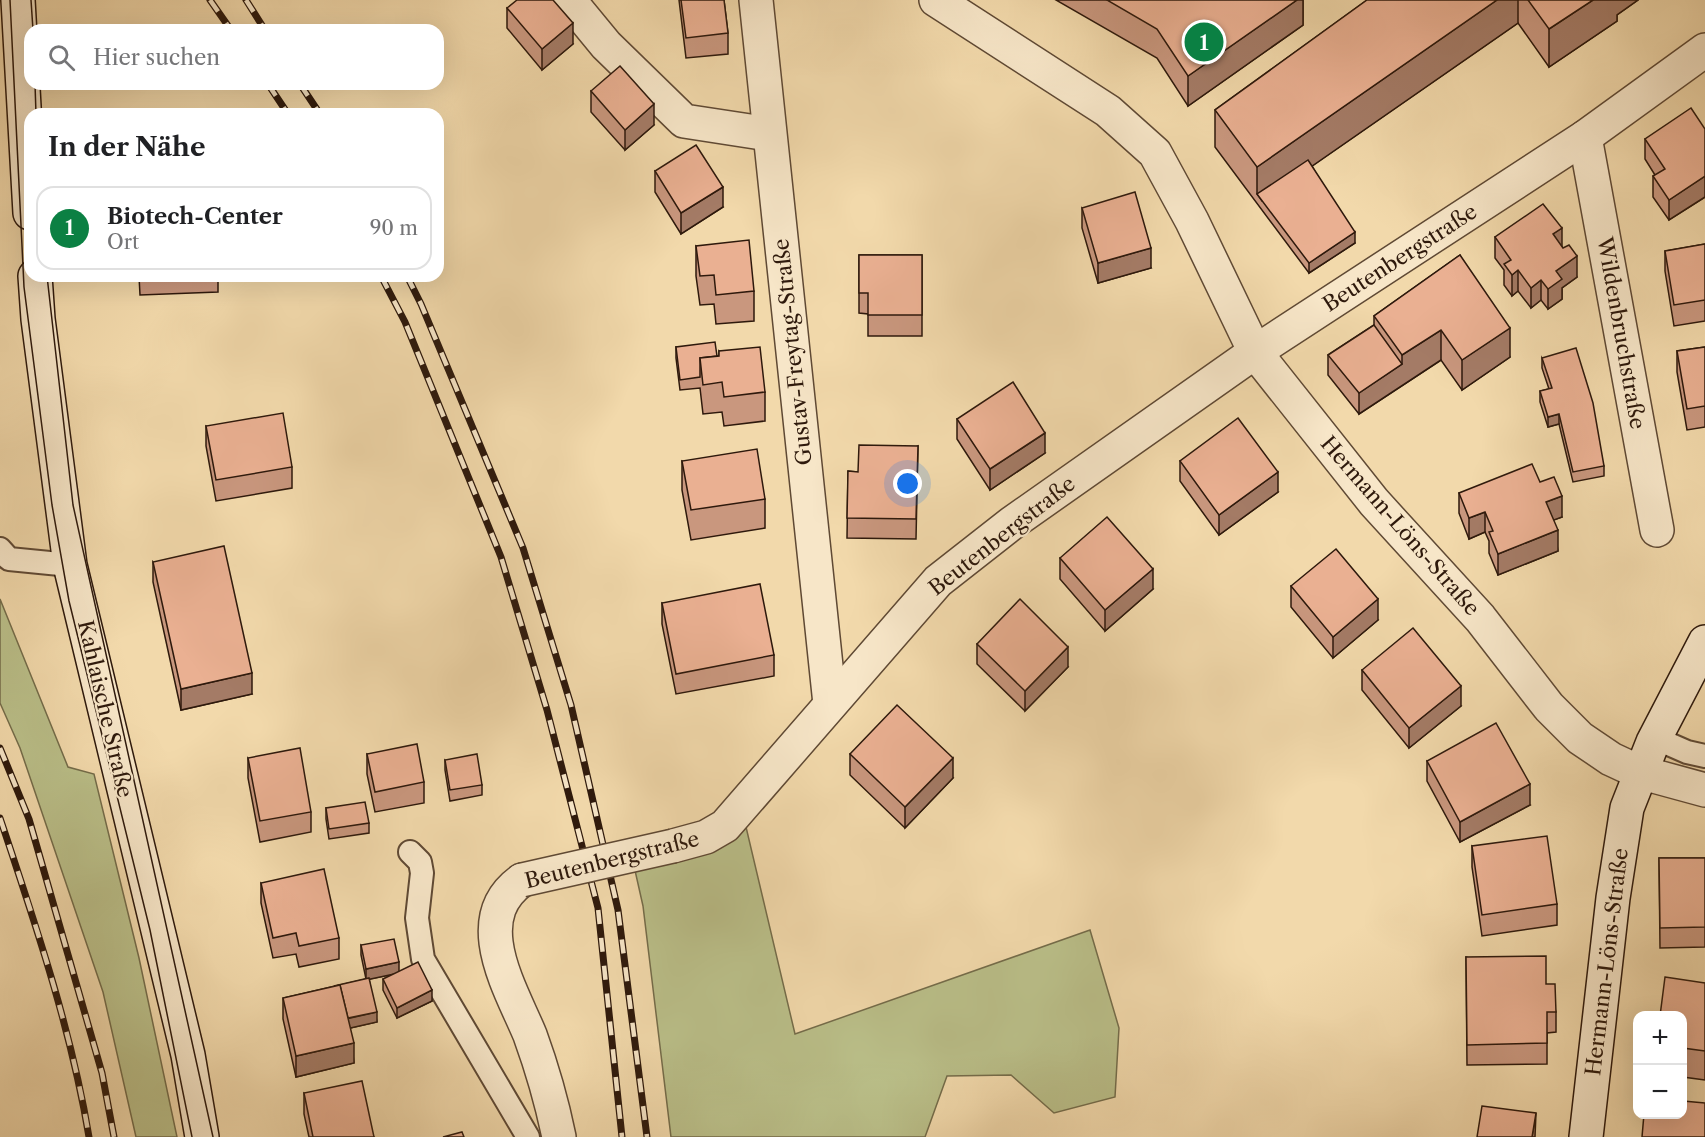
<!DOCTYPE html>
<html lang="de">
<meta charset="utf-8">
<style>
:root{--surface:#fff;--page:#f2f2f2;--text:#202124;--muted:#757577;--line:#e0e0e0;--accent:#0b8043}
body{margin:0;font-family:"Libre Caslon Text",serif;background:var(--page);color:var(--text)}
.controls{position:absolute;right:18px;bottom:18px;display:grid;overflow:hidden;border-radius:12px;box-shadow:0 6px 24px #0002}
.controls button{width:54px;height:54px;display:grid;place-items:center;padding:0;border:0;border-bottom:2px solid var(--line);background:var(--surface);color:var(--text);font:30px sans-serif}
.you{position:absolute;left:908px;top:484px;width:21px;height:21px;margin:-15px;border:4px solid #fff;border-radius:50%;background:#1a73e8;box-shadow:0 0 0 9px #1a73e833}
.badge{display:grid;place-items:center;width:39px;height:39px;border-radius:50%;background:var(--accent);color:#fff;font-size:20px;font-weight:700}
.pin{position:absolute;translate:-50% -50%;border:3px solid #fff;box-shadow:0 2px 6px #0006}
.list{margin:0;padding:0;list-style:none}
h2{display:flex;justify-content:space-between;align-items:center;height:78px;margin:0;padding:0 24px;font-size:26px}
h2 small{font-size:20px;font-weight:400;color:var(--muted)}
.list li{display:grid;grid-template-columns:39px 1fr auto;gap:18px;align-items:center;box-sizing:border-box;height:84px;margin:0 12px 12px;padding:0 12px;border:2px solid var(--line);border-radius:18px}
.list b{display:block;font-size:22px;white-space:nowrap}
.list p{margin:0;font-size:20px;white-space:nowrap;color:var(--muted)}
.list em{font-size:20px;font-style:normal;color:var(--muted)}
.icon{flex:none;width:33px;height:33px;fill:none;stroke:currentColor;stroke-width:2;stroke-linecap:round;stroke-linejoin:round}
.map{position:relative;flex:none;width:1705px;height:1137px;overflow:hidden}
.search{position:absolute;background:var(--surface);box-shadow:0 6px 24px #0002;left:24px;top:24px;width:420px;height:66px;display:flex;align-items:center;gap:15px;box-sizing:border-box;padding:0 21px;border-radius:18px;color:var(--muted);font-size:22px}
.panel{position:absolute;background:var(--surface);box-shadow:0 6px 24px #0002;left:24px;top:108px;width:420px;height:174px;border-radius:18px}
.map>svg:first-child{display:block}
.green{fill:#babf89;stroke:#746c4a;stroke-width:1.5}
.lines{fill:none;stroke-linecap:round;stroke-linejoin:round}
.lane-casing{stroke:#5f4934;stroke-width:26}
.street-casing{stroke:#5f4934;stroke-width:36}
.secondary-casing{stroke:#2e190c;stroke-width:36}
.lane{stroke:#f7e6c8;stroke-width:22}
.street{stroke:#f7e6c8;stroke-width:33}
.secondary{stroke:#f7e6c8;stroke-width:33}
.tram{stroke:#2e190c;stroke-width:1.5}
.rail-casing{stroke:#2e190c;stroke-width:7}
.rail{stroke:#f7e6c8;stroke-width:4.5;stroke-dasharray:14;stroke-linecap:butt}
.street-bridge-casing{stroke:#5f4934;stroke-width:36;stroke-linecap:butt}
.street-bridge{stroke:#f7e6c8;stroke-width:33}
.wall{fill:#c9977e;stroke:#2e190c;stroke-width:1.5}
.shaded-wall{fill:#a47b66;stroke:#2e190c;stroke-width:1.5}
.building{fill:#eab092;stroke:#2e190c;stroke-width:1.5}
.labels{text-anchor:middle;stroke-width:4.5;stroke-linejoin:round;paint-order:stroke}
.street-label{font-size:21px;fill:#2e190c;stroke:#f7e6c8}
</style>
<div class="map">
<svg width="1705" height="1137" viewBox="0 0 1705 1137">
<rect width="100%" height="100%" fill="#f2d9ab"/>
<filter id="stains"><feTurbulence type="fractalNoise" baseFrequency=".00333" numOctaves="4"/><feColorMatrix values="0 0 0 0 .2 0 0 0 0 .09 0 0 0 0 .02 0 0 0 .5 -.17"/></filter>
<radialGradient id="worn" r=".72"><stop offset=".6" stop-color="#630" stop-opacity="0"/><stop offset="1" stop-color="#630" stop-opacity=".3"/></radialGradient>
<!-- green -->
<g class="green">
<polygon points="0,599 68,767 94,774 139,958 177,1137 136,1137 103,992 20,748 0,703"/>
<polygon points="746,827 795,1034 1090,930 1119,1028 1115,1097 1054,1113 1011,1075 947,1076 925,1137 671,1137 643,906 634,866"/>
</g>
<g class="lines">
<defs>
<g id="lane">
<polyline points="0,549 9,559 70,565"/>
<polyline points="1655,738 1687,752 1705,756"/>
<polyline points="410,852 420,862 422,873 417,918 423,959 528,1137"/>
</g>
<g id="street">
<polyline points="569,0 606,45 684,121 769,134"/>
<polyline points="756,0 830,704"/>
<polyline points="936,0 1108,111 1155,153 1192,221 1255,352 1374,502 1480,618 1549,707 1580,738 1611,759 1639,772 1705,790"/>
<polyline points="1585,137 1657,530"/>
<polyline points="673,846 706,837 725,826 938,581 1012,523 1255,352 1585,137 1705,50"/>
<path d="M522,880c-55,39 -11,109 8,155 12,33 22,68 29,102"/>
</g>
<g id="secondary">
<polyline points="18,0 30,213"/>
<polyline points="35,276 38,319 70,565 188,1055 202,1137"/>
<polyline points="1586,1137 1613,898 1627,808 1653,742 1705,642"/>
</g>
</defs>
<!-- lane casing -->
<use href="#lane" class="lane-casing"/>
<!-- street casing -->
<use href="#street" class="street-casing"/>
<!-- secondary casing -->
<use href="#secondary" class="secondary-casing"/>
<!-- lane -->
<use href="#lane" class="lane"/>
<!-- street -->
<use href="#street" class="street"/>
<!-- secondary -->
<use href="#secondary" class="secondary"/>
<!-- tram -->
<g class="tram">
<polyline points="10,0 24,287 52,505 69,601 150,930 192,1137"/>
<polyline points="31,0 33,30"/>
<polyline points="35,84 36,114"/>
<polyline points="47,276 73,505 213,1137"/>
</g>
<defs>
<g id="rail">
<polyline points="210,0 231,30"/>
<polyline points="246,0 265,30"/>
<polyline points="268,84 288,114"/>
<polyline points="300,84 320,114"/>
<polyline points="381,276 405,322 501,557 547,710 598,908 622,1137"/>
<polyline points="407,276 421,304 523,548 571,705 618,910 647,1137"/>
<polyline points="0,748 29,819 102,1073 114,1137"/>
<path d="M0,818c35,105 71,210 89,319"/>
</g>
</defs>
<!-- rail casing -->
<use href="#rail" class="rail-casing"/>
<!-- rail -->
<use href="#rail" class="rail"/>
<defs>
<polyline id="street-bridge" points="522,880 673,846"/>
</defs>
<!-- street-bridge casing -->
<use href="#street-bridge" class="street-bridge-casing"/>
<!-- street-bridge -->
<use href="#street-bridge" class="street-bridge"/>
</g>
<!-- wall -->
<g class="wall">
<polygon points="679,0 724,0 728,33 728,54 686,58"/>
<polygon points="1056,0 1303,0 1303,25 1188,106 1157,58"/>
<polygon points="1367,0 1638,0 1617,15 1617,21 1549,67 1518,23 1312,166 1355,243 1309,273 1215,147 1215,110"/>
<polygon points="507,8 573,44 542,70 507,28"/>
<polygon points="591,91 654,125 625,150 591,112"/>
<polygon points="1705,129 1705,197 1669,220 1653,197 1653,176 1655,175 1645,159 1645,139"/>
<polygon points="655,171 723,207 681,234 655,192"/>
<polygon points="1082,208 1151,268 1098,283 1082,228"/>
<polygon points="1495,237 1562,247 1577,277 1562,288 1562,299 1548,309 1541,300 1531,308 1518,291 1512,296 1504,285 1504,270 1495,258"/>
<polygon points="1705,244 1705,321 1674,326 1665,271 1665,251"/>
<polygon points="696,246 754,291 754,321 716,324 714,304 700,305 696,276"/>
<polygon points="859,255 922,255 922,336 868,336 868,314 859,313"/>
<polygon points="1460,255 1510,357 1462,390 1441,360 1359,414 1328,375 1328,355 1374,325 1374,316"/>
<polygon points="139,276 218,276 218,292 140,295"/>
<polygon points="676,347 717,356 719,356 719,351 765,392 765,421 724,426 722,412 703,414 700,388 680,390 676,358"/>
<polygon points="1705,347 1705,427 1687,430 1677,372 1677,351"/>
<polygon points="1542,358 1604,466 1604,476 1573,482 1559,424 1548,427 1540,402 1540,391 1549,389 1542,368"/>
<polygon points="957,419 1045,453 990,490 957,439"/>
<polygon points="206,426 292,467 292,488 216,501 206,446"/>
<polygon points="918,446 916,539 847,538 848,471 858,472"/>
<polygon points="682,461 765,499 765,528 691,540 682,490"/>
<polygon points="1180,461 1278,492 1219,535 1180,481"/>
<polygon points="1540,482 1562,517 1553,520 1558,551 1498,575 1489,553 1489,541 1485,532 1469,539 1459,513 1459,493"/>
<polygon points="1060,558 1153,589 1105,631 1060,579"/>
<polygon points="153,562 252,694 181,710 153,582"/>
<polygon points="1291,586 1378,620 1333,658 1291,607"/>
<polygon points="662,603 774,655 774,676 676,694 662,624"/>
<polygon points="977,644 1068,667 1025,711 977,664"/>
<polygon points="1362,670 1461,706 1409,748 1362,690"/>
<polygon points="367,754 424,782 424,803 375,812 367,774"/>
<polygon points="850,754 953,778 905,828 850,775"/>
<polygon points="248,758 311,812 311,832 260,842 248,778"/>
<polygon points="445,760 482,785 482,795 450,801 445,770"/>
<polygon points="1427,761 1530,805 1460,842 1427,781"/>
<polygon points="326,808 369,823 369,833 329,839 326,819"/>
<polygon points="1472,846 1557,904 1557,925 1482,936 1472,867"/>
<polygon points="1659,858 1705,858 1705,947 1660,948"/>
<polygon points="261,883 339,938 339,959 299,967 296,954 273,958 261,903"/>
<polygon points="361,945 399,972 432,1001 397,1018 383,990 383,979 395,974 369,979 377,1022 350,1028 354,1063 296,1077 283,1019 283,998 366,979 361,955"/>
<polygon points="1466,957 1546,984 1556,1012 1556,1032 1547,1033 1547,1064 1467,1065"/>
<polygon points="1705,983 1705,1080 1683,1077 1683,1016"/>
<polygon points="304,1093 374,1137 309,1137 304,1114"/>
</g>
<!-- shaded-wall -->
<g class="shaded-wall">
<polygon points="1297,0 1303,0 1303,25 1188,106 1188,76"/>
<polygon points="1497,0 1518,0 1518,23 1262,201 1257,194 1257,167"/>
<polygon points="1593,0 1638,0 1617,15 1617,21 1549,67 1549,29"/>
<polygon points="573,23 573,44 542,70 542,49"/>
<polygon points="654,104 654,125 625,150 625,130"/>
<polygon points="1705,176 1705,197 1669,220 1669,200"/>
<polygon points="723,187 723,207 681,234 681,213"/>
<polygon points="1562,228 1562,249 1553,234"/>
<polygon points="1355,232 1355,243 1309,273 1309,263"/>
<polygon points="1151,248 1151,268 1098,283 1098,263"/>
<polygon points="1577,256 1577,277 1562,288 1562,299 1548,309 1548,289 1556,271"/>
<polygon points="1518,270 1518,291 1512,296 1512,275"/>
<polygon points="1541,280 1541,300 1531,308 1531,288"/>
<polygon points="1510,328 1510,357 1462,390 1462,360"/>
<polygon points="1441,330 1441,360 1359,414 1359,393 1402,364 1402,355"/>
<polygon points="1559,414 1559,424 1548,427 1548,417"/>
<polygon points="1045,433 1045,453 990,490 990,469"/>
<polygon points="1278,472 1278,492 1219,535 1219,515"/>
<polygon points="1562,496 1562,517 1546,523 1546,502"/>
<polygon points="1485,512 1485,532 1469,539 1469,518"/>
<polygon points="1558,530 1558,551 1498,575 1498,554"/>
<polygon points="1153,569 1153,589 1105,631 1105,610"/>
<polygon points="1378,599 1378,620 1333,658 1333,637"/>
<polygon points="1068,647 1068,667 1025,711 1025,691"/>
<polygon points="252,673 252,694 181,710 181,689"/>
<polygon points="1461,686 1461,706 1409,748 1409,728"/>
<polygon points="953,758 953,778 905,828 905,807"/>
<polygon points="1530,784 1530,805 1460,842 1460,822"/>
<polygon points="399,962 399,973 366,980 366,969"/>
<polygon points="432,990 432,1001 397,1018 397,1008"/>
<polygon points="377,1012 377,1022 346,1029 346,1019"/>
<polygon points="354,1043 354,1063 296,1077 296,1056"/>
<polygon points="1536,1113 1535,1137 1532,1137"/>
</g>
<!-- building -->
<g class="building">
<polygon points="517,0 553,0 573,23 542,49 507,8"/>
<polygon points="681,0 724,0 728,33 686,38"/>
<polygon points="1107,0 1297,0 1188,76 1157,29"/>
<polygon points="1367,0 1497,0 1257,167 1215,110"/>
<polygon points="1528,0 1593,0 1549,29"/>
<polygon points="620,66 654,104 625,130 591,91"/>
<polygon points="1691,108 1705,129 1705,176 1669,200 1653,176 1665,169 1645,139"/>
<polygon points="696,145 723,187 681,213 655,171"/>
<polygon points="1308,160 1355,232 1309,263 1257,194"/>
<polygon points="1135,192 1151,248 1098,263 1082,208"/>
<polygon points="1543,204 1562,228 1553,234 1563,248 1569,245 1577,256 1556,271 1562,279 1548,289 1541,280 1531,288 1518,270 1512,275 1504,264 1511,260 1495,237"/>
<polygon points="749,240 754,291 716,295 714,275 700,276 696,246"/>
<polygon points="1705,244 1705,300 1674,305 1665,251"/>
<polygon points="859,255 922,255 922,315 868,315 868,293 859,293"/>
<polygon points="1460,255 1510,328 1462,360 1441,330 1402,355 1374,316"/>
<polygon points="1374,325 1402,364 1359,393 1328,355"/>
<polygon points="715,342 717,356 700,358 700,377 680,380 676,347"/>
<polygon points="760,347 765,392 724,397 722,382 703,385 700,358 719,356 719,351"/>
<polygon points="1705,347 1705,406 1687,409 1677,351"/>
<polygon points="1576,348 1593,403 1604,466 1573,472 1559,414 1548,417 1540,391 1552,388 1542,358"/>
<polygon points="1013,382 1045,433 990,469 957,419"/>
<polygon points="283,413 292,467 216,480 206,426"/>
<polygon points="1238,418 1278,472 1219,515 1180,461"/>
<polygon points="859,445 918,446 916,519 847,518 848,471 858,472"/>
<polygon points="757,449 765,499 691,510 682,461"/>
<polygon points="1532,464 1540,482 1554,477 1562,496 1546,502 1558,530 1498,554 1489,532 1493,531 1485,512 1469,518 1459,493"/>
<polygon points="1107,517 1153,569 1105,610 1060,558"/>
<polygon points="224,546 252,673 181,689 153,562"/>
<polygon points="1336,549 1378,599 1333,637 1291,586"/>
<polygon points="760,584 774,655 676,674 662,603"/>
<polygon points="1020,599 1068,647 1025,691 977,644"/>
<polygon points="1413,628 1461,686 1409,728 1362,670"/>
<polygon points="897,705 953,758 905,807 850,754"/>
<polygon points="1496,723 1530,784 1460,822 1427,761"/>
<polygon points="417,744 424,782 375,792 367,754"/>
<polygon points="300,748 311,812 260,821 248,758"/>
<polygon points="477,754 482,785 450,790 445,760"/>
<polygon points="365,802 369,823 329,829 326,808"/>
<polygon points="1547,836 1557,904 1482,915 1472,846"/>
<polygon points="1659,858 1705,858 1705,927 1660,928"/>
<polygon points="324,869 339,938 299,946 296,933 273,938 261,883"/>
<polygon points="394,939 399,962 366,969 361,945"/>
<polygon points="1546,956 1546,984 1555,984 1556,1012 1547,1012 1547,1043 1467,1045 1466,957"/>
<polygon points="418,962 432,990 397,1008 383,979"/>
<polygon points="1665,977 1705,983 1705,1051 1683,1048 1683,1016 1660,1016"/>
<polygon points="369,978 377,1012 348,1018 340,985 334,986"/>
<polygon points="340,985 354,1043 296,1056 283,998"/>
<polygon points="362,1081 374,1137 313,1137 304,1093"/>
<polygon points="1683,1101 1705,1103 1705,1137 1642,1137 1644,1114 1683,1114"/>
<polygon points="1482,1106 1536,1113 1532,1137 1477,1137"/>
<polygon points="462,1132 464,1137 443,1137"/>
</g>
<g class="labels">
<!-- street labels -->
<g class="street-label">
<text transform="translate(1400 258) rotate(-33)" y="7">Beutenbergstraße</text>
<text transform="translate(1621 333) rotate(80)" y="7">Wildenbruchstraße</text>
<text transform="translate(793 352) rotate(-96)" y="7">Gustav-Freytag-Straße</text>
<text transform="translate(1400 526) rotate(49)" y="7">Hermann-Löns-Straße</text>
<text transform="translate(1002 536) rotate(-38)" y="7">Beutenbergstraße</text>
<text transform="translate(105 709) rotate(77)" y="7">Kahlaische Straße</text>
<text transform="translate(612 860) rotate(-14)" y="7">Beutenbergstraße</text>
<text transform="translate(1607 962) rotate(-83)" y="7">Hermann-Löns-Straße</text>
</g>
</g>
<rect width="100%" height="100%" filter="url(#stains)"/>
<rect width="100%" height="100%" fill="url(#worn)"/>
</svg>
<div class="controls">
<button>+</button>
<button>−</button>
</div>
<div class="you"></div>
<div class="pin badge" style="left:1204px;top:42px">1</div>
<div class="search"><svg class="icon" aria-label="search" viewBox="0 0 24 24"><circle cx="10" cy="10" r="6"/><path d="M15 15l6 6"/></svg>Hier suchen</div>
<section class="panel">
<h2>In der Nähe<small></small></h2>
<ul class="list">
<li><span class="badge">1</span><div><b>Biotech-Center</b><p>Ort</p></div><em>90 m</em></li>
</ul>
</section>
</div>
